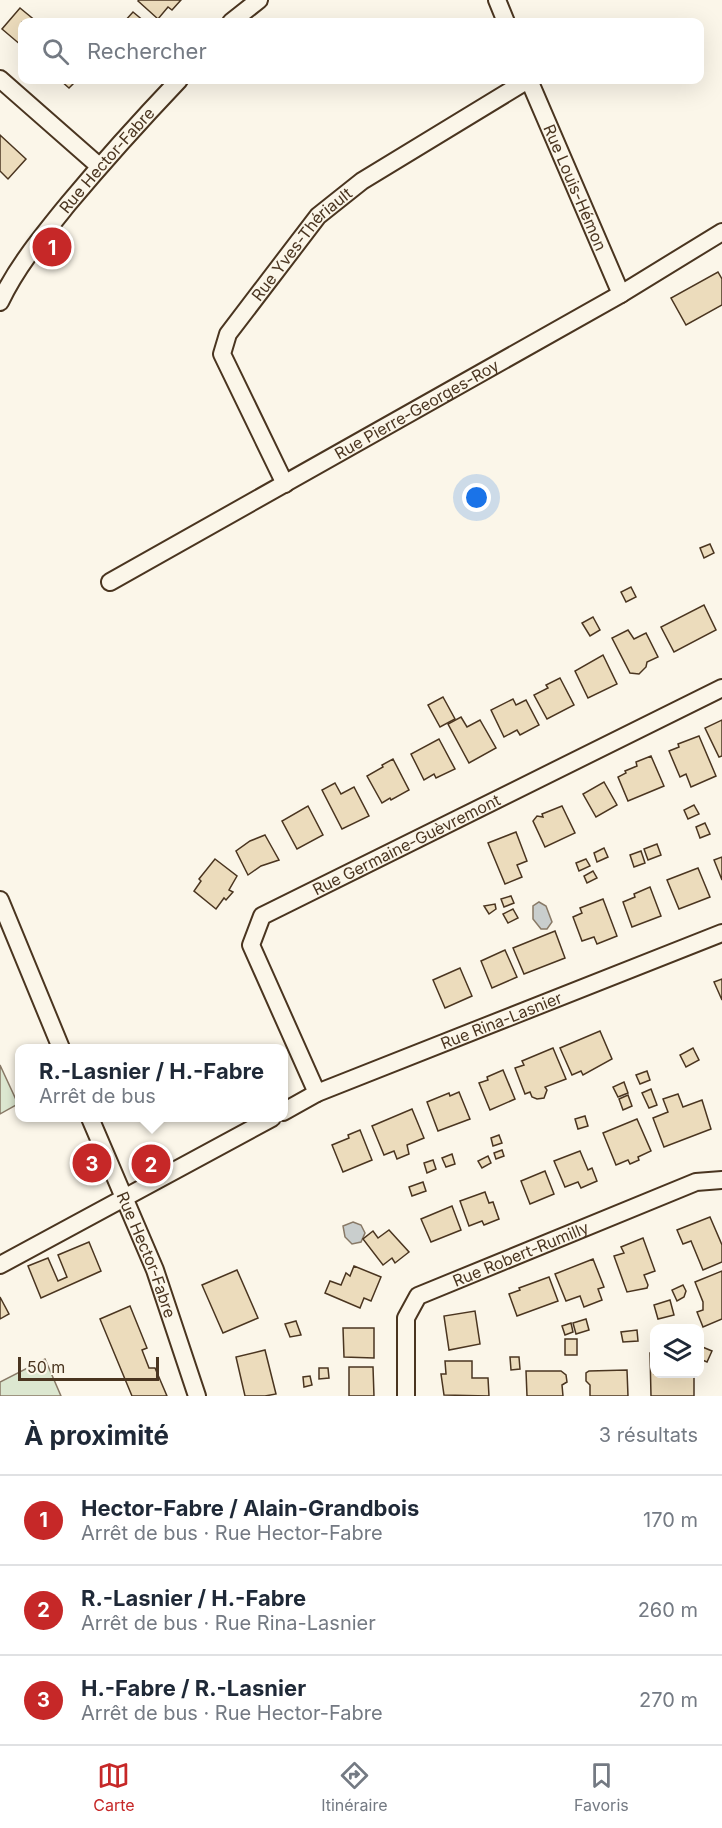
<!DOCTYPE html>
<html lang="fr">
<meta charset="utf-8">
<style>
:root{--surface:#fff;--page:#f6f6f7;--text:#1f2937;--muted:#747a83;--line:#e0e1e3;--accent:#c62828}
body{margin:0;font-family:Inter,sans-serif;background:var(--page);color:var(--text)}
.controls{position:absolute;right:18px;bottom:18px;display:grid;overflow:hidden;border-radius:12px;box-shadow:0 6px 24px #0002}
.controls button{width:54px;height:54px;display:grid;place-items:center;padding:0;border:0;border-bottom:2px solid var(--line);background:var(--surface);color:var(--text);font:30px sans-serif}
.scale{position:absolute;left:18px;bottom:15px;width:141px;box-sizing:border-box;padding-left:6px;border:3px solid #4a3520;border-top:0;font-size:16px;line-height:21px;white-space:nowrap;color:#4a3520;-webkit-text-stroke:4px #fbf6e9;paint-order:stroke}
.you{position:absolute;left:477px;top:498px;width:21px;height:21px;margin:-15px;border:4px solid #fff;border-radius:50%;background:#1a73e8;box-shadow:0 0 0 9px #1a73e833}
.badge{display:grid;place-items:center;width:39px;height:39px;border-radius:50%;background:var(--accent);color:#fff;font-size:20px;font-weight:700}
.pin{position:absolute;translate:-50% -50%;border:3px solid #fff;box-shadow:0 2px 6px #0006}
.popup{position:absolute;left:15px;top:1044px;width:273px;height:78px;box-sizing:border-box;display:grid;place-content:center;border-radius:12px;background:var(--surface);filter:drop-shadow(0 2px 4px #0005);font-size:20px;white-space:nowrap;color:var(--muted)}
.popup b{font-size:22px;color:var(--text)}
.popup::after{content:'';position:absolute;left:50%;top:100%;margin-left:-12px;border:12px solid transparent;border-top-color:var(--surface)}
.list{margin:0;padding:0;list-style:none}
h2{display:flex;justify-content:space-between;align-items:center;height:78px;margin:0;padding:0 24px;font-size:26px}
h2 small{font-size:20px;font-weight:400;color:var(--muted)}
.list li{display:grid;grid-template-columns:39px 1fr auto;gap:18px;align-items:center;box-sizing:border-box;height:90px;padding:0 24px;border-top:2px solid var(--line)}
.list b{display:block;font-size:22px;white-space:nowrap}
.list p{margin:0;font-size:20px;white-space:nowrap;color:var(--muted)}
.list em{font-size:20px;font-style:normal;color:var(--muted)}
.icon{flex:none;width:33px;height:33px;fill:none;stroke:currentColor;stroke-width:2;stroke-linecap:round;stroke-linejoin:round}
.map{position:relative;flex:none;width:722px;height:1396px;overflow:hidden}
.search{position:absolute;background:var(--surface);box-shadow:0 6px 24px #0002;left:18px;right:18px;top:18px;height:66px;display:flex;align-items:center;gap:15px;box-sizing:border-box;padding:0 21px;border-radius:12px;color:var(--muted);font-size:22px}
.sheet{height:348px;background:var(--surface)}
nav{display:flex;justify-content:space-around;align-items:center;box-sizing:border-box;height:84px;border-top:2px solid var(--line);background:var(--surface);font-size:16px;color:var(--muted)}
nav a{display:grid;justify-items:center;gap:3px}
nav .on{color:var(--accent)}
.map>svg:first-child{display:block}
.green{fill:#dce7d0;stroke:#887966;stroke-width:1.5}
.water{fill:#c9cecd;stroke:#887966;stroke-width:1.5}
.building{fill:#ecdcbc;stroke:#4a3520;stroke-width:1.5}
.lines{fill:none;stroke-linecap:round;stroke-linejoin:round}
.minor-casing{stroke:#4a3520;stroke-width:20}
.minor{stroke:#fbf6e9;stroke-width:16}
.labels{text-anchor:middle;stroke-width:4.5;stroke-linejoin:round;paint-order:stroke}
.street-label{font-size:16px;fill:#4a3520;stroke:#fbf6e9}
</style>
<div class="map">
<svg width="722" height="1396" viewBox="0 0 722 1396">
<rect width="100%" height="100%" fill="#fbf6e9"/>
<!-- green -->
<g class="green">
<polygon points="0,1065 18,1104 0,1114"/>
<polygon points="45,1359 61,1396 0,1396 0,1382"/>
</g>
<!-- water -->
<g class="water">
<polygon points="539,902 546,906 552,922 547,929 541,929 533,919 533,906"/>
<polygon points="353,1222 361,1225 365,1233 361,1242 352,1244 345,1237 343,1226"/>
</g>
<!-- building -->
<g class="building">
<polygon points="139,0 181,0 172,10 168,7 158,19 138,1"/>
<polygon points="20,8 37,22 22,22 22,46 2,29"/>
<polygon points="133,12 145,22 124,22"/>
<polygon points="60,80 77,80 69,88"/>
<polygon points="0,135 26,159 8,179 0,171"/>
<polygon points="718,272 722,279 722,305 686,325 671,298"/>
<polygon points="710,544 714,553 704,558 700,548"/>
<polygon points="631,587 636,597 626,602 621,592"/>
<polygon points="704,605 716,630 674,652 661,627"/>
<polygon points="593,617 600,630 590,636 582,623"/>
<polygon points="628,630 634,639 646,633 658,657 647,662 646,667 639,674 630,673 612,638"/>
<polygon points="603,655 617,684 588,698 575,671"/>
<polygon points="560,678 574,705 547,719 534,695 548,688 546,685"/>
<polygon points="443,697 455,719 440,727 428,705"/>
<polygon points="513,699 516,705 526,700 539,725 520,735 517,730 504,737 491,710"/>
<polygon points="461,717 467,727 480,720 496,748 469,763 448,724"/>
<polygon points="722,720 722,756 719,757 705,728"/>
<polygon points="699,736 716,776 691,787 686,774 680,777 669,751 679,747 678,744"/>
<polygon points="439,739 455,769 436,778 434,774 424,780 411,754"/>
<polygon points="651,756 664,786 628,801 618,777 626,773 625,771 637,766 636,762"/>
<polygon points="393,759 409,790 391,800 390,798 382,803 367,776 383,767 382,765"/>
<polygon points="604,782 617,805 596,817 583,794"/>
<polygon points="335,783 341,794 354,787 369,816 342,829 322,790"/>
<polygon points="694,805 699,814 688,819 684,810"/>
<polygon points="308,806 323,835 297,849 282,821"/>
<polygon points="562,806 575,833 545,847 533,821 537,816 543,817 542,814"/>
<polygon points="705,823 710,834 700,838 696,827"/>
<polygon points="516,832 527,861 517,865 522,877 505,884 488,843"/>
<polygon points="265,835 279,860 261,866 248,875 236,851 250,841"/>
<polygon points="657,844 661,855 648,860 644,849"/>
<polygon points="604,848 608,857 597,862 594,853"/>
<polygon points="641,851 645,863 634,867 630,855"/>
<polygon points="722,857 722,880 714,860"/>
<polygon points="215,859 237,876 229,890 233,892 226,900 224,898 216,909 194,891 201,881 199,879"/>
<polygon points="586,859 590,866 579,871 576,863"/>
<polygon points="698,868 710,897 679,909 667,880"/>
<polygon points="593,871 597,878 587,883 584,876"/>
<polygon points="650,887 661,916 632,927 623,902 635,897 634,894"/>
<polygon points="511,896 514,903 504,907 501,899"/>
<polygon points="603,899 617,936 597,944 594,937 582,941 573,917 582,913 580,908"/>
<polygon points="495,904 496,909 489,914 484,906"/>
<polygon points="513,909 518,918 508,923 503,914"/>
<polygon points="555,931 565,958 524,974 513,948"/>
<polygon points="505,950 517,977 492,988 481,961"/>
<polygon points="460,968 472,996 445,1008 433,980"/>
<polygon points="722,979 722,1000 714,982"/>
<polygon points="600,1031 612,1059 583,1075 581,1071 572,1075 560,1048"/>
<polygon points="553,1048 566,1079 545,1087 547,1090 544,1098 537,1099 532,1097 530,1092 525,1094 515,1068 524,1065 522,1061"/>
<polygon points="693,1048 699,1060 686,1067 680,1055"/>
<polygon points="503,1070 515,1099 490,1110 479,1083 488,1080 487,1077"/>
<polygon points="647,1071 650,1080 640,1084 636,1075"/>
<polygon points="624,1082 628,1093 618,1097 613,1087"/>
<polygon points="651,1089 657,1105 649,1108 642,1093"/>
<polygon points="459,1092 470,1119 438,1131 427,1102 449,1093 450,1096"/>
<polygon points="678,1094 683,1107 702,1100 711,1129 664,1147 653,1118 668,1112 663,1099"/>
<polygon points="628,1095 632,1106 623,1110 619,1099"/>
<polygon points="412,1109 424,1138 407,1145 409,1154 397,1159 394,1151 384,1155 372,1126"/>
<polygon points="585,1116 588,1126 578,1129 575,1119"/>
<polygon points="637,1119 651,1151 638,1157 639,1160 630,1164 628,1160 616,1165 603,1133"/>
<polygon points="360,1130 372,1160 343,1172 332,1145 349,1138 348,1135"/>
<polygon points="499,1135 502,1143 493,1146 491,1138"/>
<polygon points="502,1150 504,1156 496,1159 494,1153"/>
<polygon points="580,1151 588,1170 592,1168 597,1181 581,1188 578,1182 565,1187 554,1161"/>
<polygon points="452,1154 455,1164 446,1167 442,1158"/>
<polygon points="488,1156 491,1163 482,1168 478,1161"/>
<polygon points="433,1160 436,1169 427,1173 424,1163"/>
<polygon points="545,1171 554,1194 530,1204 521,1181"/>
<polygon points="423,1182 426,1191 412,1196 409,1187"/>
<polygon points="485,1192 489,1203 493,1202 499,1219 484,1225 482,1221 469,1226 460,1201"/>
<polygon points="452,1206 461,1230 431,1242 421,1219"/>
<polygon points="710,1217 722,1245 722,1262 703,1270 691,1241 683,1244 677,1230"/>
<polygon points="389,1230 409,1252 395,1263 392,1258 383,1265 363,1239 373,1231 378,1238"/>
<polygon points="643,1238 655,1271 644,1275 648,1285 647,1288 627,1292 614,1256 624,1253 621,1247"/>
<polygon points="89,1242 101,1271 41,1298 28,1266 48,1258 58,1281 67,1277 58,1255"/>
<polygon points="593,1259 604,1287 598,1289 602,1300 584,1307 580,1296 566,1301 555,1274"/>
<polygon points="354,1266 381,1277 371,1301 364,1298 360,1308 325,1293 330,1281 341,1285 346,1273 350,1276"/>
<polygon points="237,1270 258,1318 223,1333 202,1285"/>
<polygon points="722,1271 722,1319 703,1327 697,1312 703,1310 703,1302 695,1282"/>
<polygon points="549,1277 558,1301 517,1316 509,1294 520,1290 519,1288"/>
<polygon points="683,1285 686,1291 684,1297 677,1301 672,1290"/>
<polygon points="0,1297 9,1314 0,1319"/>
<polygon points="670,1300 674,1315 658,1319 654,1305"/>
<polygon points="130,1306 147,1348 142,1350 149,1368 155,1368 167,1396 132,1396 100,1319"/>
<polygon points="475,1311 480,1344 449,1350 444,1316"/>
<polygon points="586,1319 589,1330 576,1334 573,1323"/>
<polygon points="296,1321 301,1335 290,1337 285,1324"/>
<polygon points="571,1323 573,1332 565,1335 562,1326"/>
<polygon points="343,1328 374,1328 374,1358 344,1357"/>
<polygon points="637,1330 638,1341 623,1342 621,1332"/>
<rect x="565" y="1339" width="12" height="16"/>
<polygon points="700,1346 712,1351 707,1362 700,1359"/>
<polygon points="265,1350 276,1394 265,1396 245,1396 236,1357"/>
<polygon points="650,1353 654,1353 654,1374 694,1374 694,1396 651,1396"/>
<polygon points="510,1357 519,1357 520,1369 511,1370"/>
<polygon points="445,1361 472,1361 472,1378 488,1378 489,1396 444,1395 441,1374 446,1374"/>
<polygon points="349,1367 373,1367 374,1396 349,1396"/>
<polygon points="319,1368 328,1368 329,1378 319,1379"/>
<polygon points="627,1370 628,1396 590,1396 590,1385 586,1381 586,1373 589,1371"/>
<polygon points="526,1371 561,1371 566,1375 567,1382 562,1385 563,1396 527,1396"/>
<polygon points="310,1376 312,1385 304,1387 303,1377"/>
</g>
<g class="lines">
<defs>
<g id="minor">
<polyline points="497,0 506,22"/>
<polyline points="231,22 259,0"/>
<polyline points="0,79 99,166"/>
<path id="s1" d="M529,80l92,214"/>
<path id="s2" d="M0,302c17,-36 43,-67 68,-98 36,-43 73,-84 111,-124"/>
<path id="s3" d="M285,484l-63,-130 6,-20 90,-118 44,-35 166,-101"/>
<path id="s4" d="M110,582l511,-288 101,-62"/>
<polyline points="0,900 61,1048"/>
<path id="s5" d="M317,1093l-66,-148 11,-29 460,-228"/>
<path id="s6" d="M283,1112l34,-19 405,-160"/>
<path id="s7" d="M90,1118l65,152 42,126"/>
<polyline points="0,1265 272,1118"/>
<path id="s8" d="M406,1396v-78l12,-22 278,-114 26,-2"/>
</g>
</defs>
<!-- minor casing -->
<use href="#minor" class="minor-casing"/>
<!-- minor -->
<use href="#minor" class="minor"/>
</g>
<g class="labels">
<!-- street labels -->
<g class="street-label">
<text dy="6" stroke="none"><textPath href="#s2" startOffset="178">Rue Hector-Fabre</textPath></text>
<text dy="6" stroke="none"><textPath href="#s1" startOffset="117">Rue Louis-Hémon</textPath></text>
<text dy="6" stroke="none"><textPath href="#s3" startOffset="282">Rue Yves-Thériault</textPath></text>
<text dy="6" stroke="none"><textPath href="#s4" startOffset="352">Rue Pierre-Georges-Roy</textPath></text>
<text dy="6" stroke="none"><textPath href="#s5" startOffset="354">Rue Germaine-Guèvremont</textPath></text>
<text dy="6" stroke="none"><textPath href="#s6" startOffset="237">Rue Rina-Lasnier</textPath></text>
<text dy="6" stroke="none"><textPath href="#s8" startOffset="214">Rue Robert-Rumilly</textPath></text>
<text dy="6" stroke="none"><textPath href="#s7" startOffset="148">Rue Hector-Fabre</textPath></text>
</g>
</g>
</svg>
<div class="controls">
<button><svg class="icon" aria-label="layers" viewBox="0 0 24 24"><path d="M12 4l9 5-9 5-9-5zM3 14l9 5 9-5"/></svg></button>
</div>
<div class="scale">50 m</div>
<div class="you"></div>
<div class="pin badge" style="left:52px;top:247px">1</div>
<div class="pin badge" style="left:151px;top:1164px">2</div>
<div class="popup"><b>R.-Lasnier / H.-Fabre</b>Arrêt de bus</div>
<div class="pin badge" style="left:92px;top:1163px">3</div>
<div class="search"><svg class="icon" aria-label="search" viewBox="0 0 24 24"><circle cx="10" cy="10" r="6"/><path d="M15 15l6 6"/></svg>Rechercher</div>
</div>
<section class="sheet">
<h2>À proximité<small>3 résultats</small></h2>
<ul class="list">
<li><span class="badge">1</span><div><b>Hector-Fabre / Alain-Grandbois</b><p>Arrêt de bus · Rue Hector-Fabre</p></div><em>170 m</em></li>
<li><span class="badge">2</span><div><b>R.-Lasnier / H.-Fabre</b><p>Arrêt de bus · Rue Rina-Lasnier</p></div><em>260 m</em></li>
<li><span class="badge">3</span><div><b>H.-Fabre / R.-Lasnier</b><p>Arrêt de bus · Rue Hector-Fabre</p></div><em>270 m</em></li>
</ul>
</section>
<nav>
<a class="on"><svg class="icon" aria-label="map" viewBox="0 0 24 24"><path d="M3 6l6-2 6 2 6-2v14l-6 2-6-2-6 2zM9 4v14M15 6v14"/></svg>Carte</a>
<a><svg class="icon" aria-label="directions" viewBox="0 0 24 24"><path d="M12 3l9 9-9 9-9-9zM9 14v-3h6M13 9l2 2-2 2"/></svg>Itinéraire</a>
<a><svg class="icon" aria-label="saved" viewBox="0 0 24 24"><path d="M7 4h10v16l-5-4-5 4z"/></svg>Favoris</a>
</nav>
